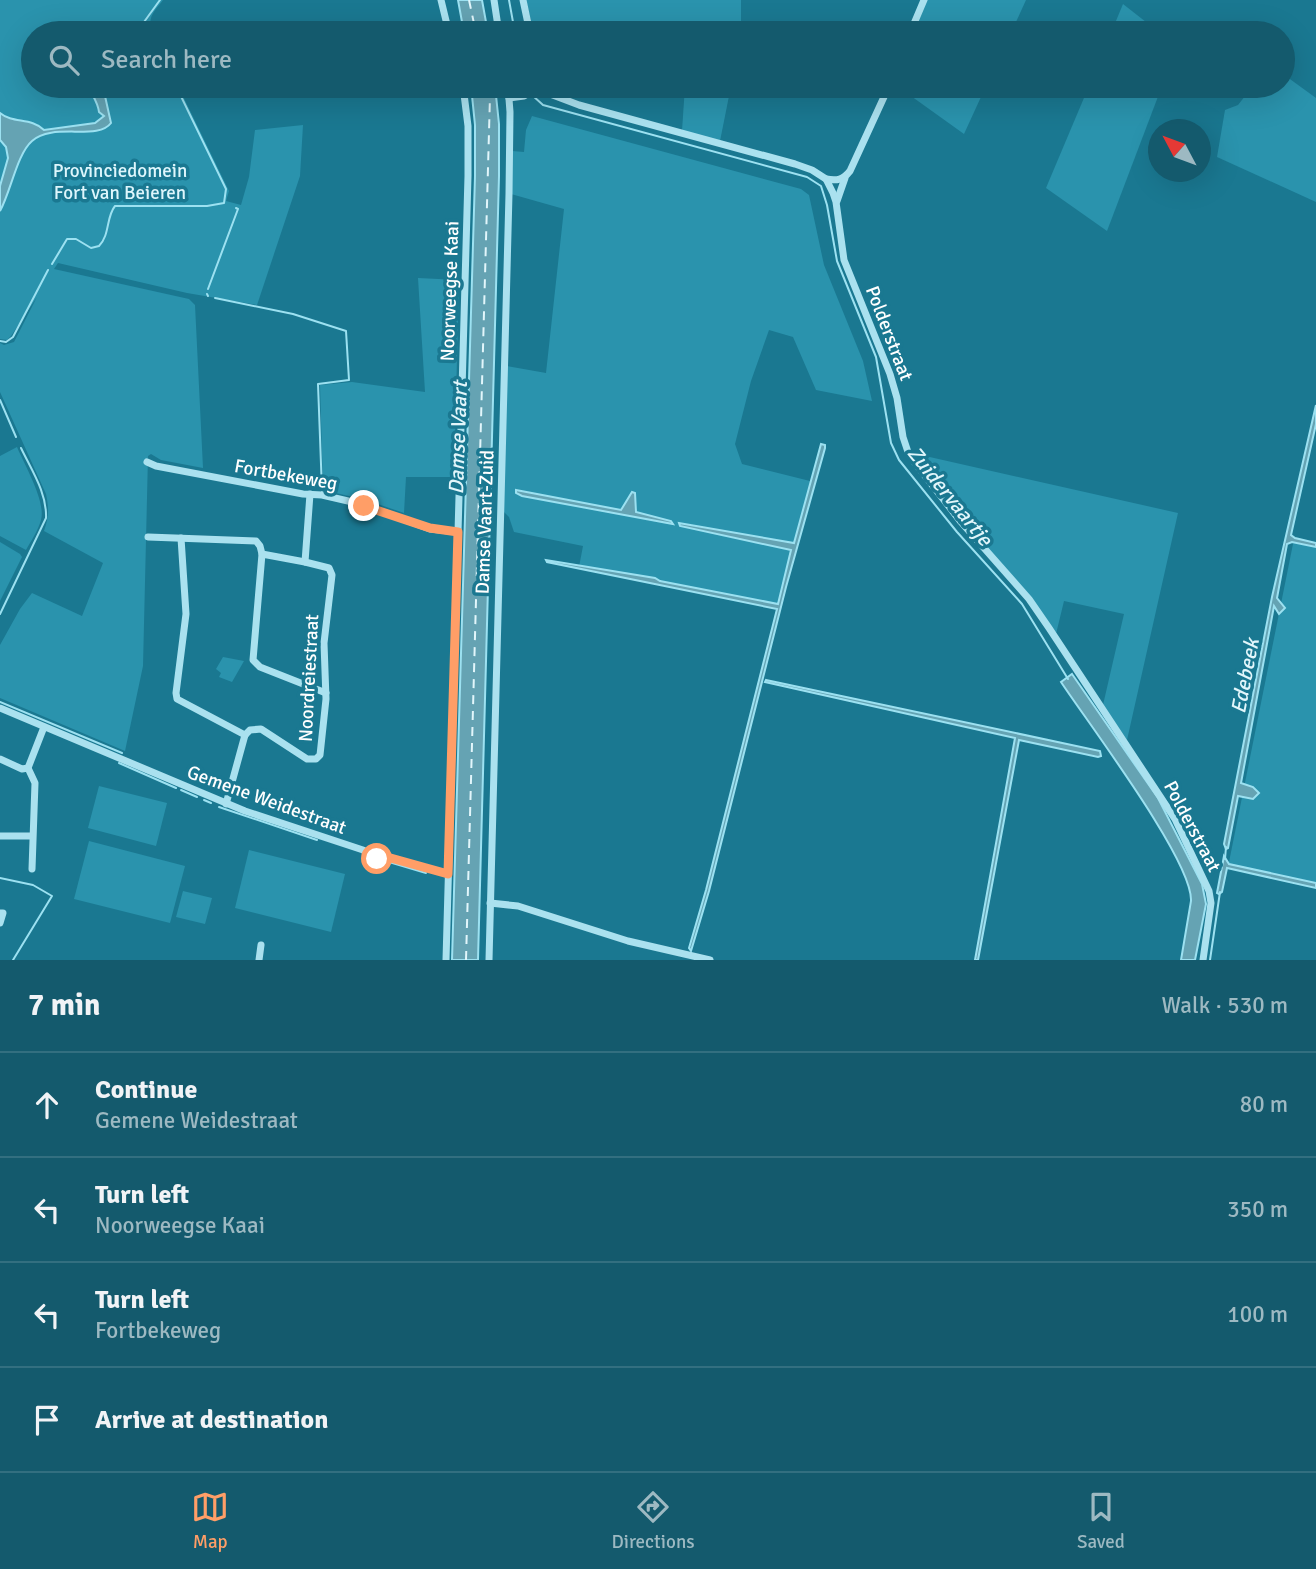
<!DOCTYPE html>
<meta charset="utf-8">
<style>
:root{--surface:#145a6d;--page:#1d6072;--text:#f1f3f6;--muted:#9db9c2;--line:#336f80;--accent:#ff9e67}
body{margin:0;font-family:Signika,sans-serif;background:var(--page);color:var(--text)}
.compass{position:absolute;left:1148px;top:119px;width:63px;height:63px;border-radius:50%;background:var(--surface);box-shadow:0 7px 28px #0002;rotate:311deg}
.stop{position:absolute;width:21px;height:21px;margin:-16px;border:5px solid #ff9e67;border-radius:50%;background:#fff}
.stop.end{background:#ff9e67;border-color:#fff;box-shadow:0 2px 7px #0008}
.list{margin:0;padding:0;list-style:none}
h2{display:flex;justify-content:space-between;align-items:center;height:91px;margin:0;padding:0 28px;font-size:30px}
h2 small{font-size:23px;font-weight:400;color:var(--muted)}
.list li{display:grid;grid-template-columns:46px 1fr auto;gap:21px;align-items:center;box-sizing:border-box;height:105px;padding:0 28px;border-top:2px solid var(--line)}
.list b{display:block;font-size:26px;white-space:nowrap}
.list p{margin:0;font-size:23px;white-space:nowrap;color:var(--muted)}
.list em{font-size:23px;font-style:normal;color:var(--muted)}
.icon{flex:none;width:38px;height:38px;fill:none;stroke:currentColor;stroke-width:2;stroke-linecap:round;stroke-linejoin:round}
.map{position:relative;flex:none;width:1316px;height:960px;overflow:hidden}
.search{position:absolute;background:var(--surface);box-shadow:0 7px 28px #0002;left:21px;right:21px;top:21px;height:77px;display:flex;align-items:center;gap:18px;box-sizing:border-box;padding:0 24px;border-radius:38px;color:var(--muted);font-size:26px}
.sheet{height:511px;background:var(--surface)}
nav{display:flex;justify-content:space-around;align-items:center;box-sizing:border-box;height:98px;border-top:2px solid var(--line);background:var(--surface);font-size:19px;color:var(--muted)}
nav a{display:grid;justify-items:center;gap:4px}
nav .on{color:var(--accent)}
.map>svg:first-child{display:block}
.green{fill:#2a93ad}
.water{fill:#65a3b3;stroke:#9ce1f1;stroke-width:2}
.lines{fill:none;stroke-linecap:round;stroke-linejoin:round}
.stream{stroke:#9ce1f1;stroke-width:2}
.ferry{stroke:#e2f6fb;stroke-width:2;stroke-dasharray:9 7;stroke-linecap:butt}
.minor{stroke:#aae1ef;stroke-width:7}
.route{stroke:#ff9e67;stroke-width:9}
.labels{text-anchor:middle;stroke-width:7;stroke-linejoin:round;paint-order:stroke}
.park-label{font-size:19px;fill:#def6fc;stroke:#1a7891}
.street-label{font-size:19px;fill:#fff;stroke:#1a7891}
.water-label{font-size:21px;font-style:italic;fill:#e2f6fb;stroke:#1a7891}
</style>
<div class="map">
<svg width="1316" height="960" viewBox="0 0 1316 960">
<rect width="100%" height="100%" fill="#1a7891"/>
<!-- green -->
<g class="green">
<path d="M0,0h163c-9,12 -17,18 -10,33h-120v53h145l51,105 -3,10 15,4 8,-28 6,-47 48,-5 -3,51 -43,129 -70,-12 -129,-30 -4,6 135,30 6,6 8,163 -42,-8 -10,-6 -3,2 -5,210 -18,85 -125,-53v-53l20,-36 12,-16 50,23 21,-53 -59,-32c5,-14 5,-23 2,-37l-46,-102v-49l4,2 10,-3 23,-45 -26,39 -4,4 -7,-1z"/>
<polygon points="526,0 741,0 741,33 602,33 601,28 534,33"/>
<polygon points="925,0 1026,0 1011,33 913,33"/>
<polygon points="1123,4 1160,33 1111,33"/>
<polygon points="1283,74 1316,98 1316,202 1217,157 1225,110 1238,105 1253,86 1283,86"/>
<polygon points="685,86 731,86 720,141 682,131"/>
<polygon points="897,86 986,86 964,134"/>
<polygon points="1089,86 1162,86 1107,231 1046,188"/>
<polygon points="532,116 801,189 809,195 824,265 863,361 872,401 816,390 793,337 769,330 751,381 735,444 742,464 814,482 779,606 579,567 583,546 514,532 509,517 503,511 507,366 546,373 564,209 511,194 512,151 524,152 526,130"/>
<polygon points="418,278 459,280 454,477 406,477 404,513 366,500 323,490 320,385 352,382 425,392"/>
<path d="M17,447c8,19 29,54 24,73 -3,11 -10,21 -15,30l-26,-14v-80z"/>
<polygon points="912,453 1178,513 1127,740 1103,705 1124,614 1064,601 1056,634 1026,591 967,526"/>
<polygon points="1294,539 1316,544 1316,887 1228,867"/>
<polygon points="0,542 20,554 22,557 0,601"/>
<polygon points="223,657 244,661 232,682 219,677 221,673 216,669"/>
<polygon points="99,786 167,803 156,846 88,828"/>
<polygon points="89,841 185,866 170,923 74,899"/>
<polygon points="249,850 345,874 331,932 235,908"/>
<polygon points="183,891 212,898 205,924 176,917"/>
</g>
<!-- water -->
<g class="water">
<polygon points="458,0 482,0 488,33 464,33"/>
<path d="M88,86h7l10,10 6,27c-13,18 -59,-1 -79,18 -15,13 -21,50 -32,70v-25l8,-28 -2,-11 -6,-7v-27c13,11 31,4 44,17l51,-7 9,-7 -5,-4c-1,-10 -7,-17 -11,-26z"/>
<polygon points="471,86 495,86 499,124 499,176 478,960 452,960 475,176 475,125"/>
<polygon points="1316,405 1316,424 1291,535 1295,538 1316,543 1316,547 1292,542 1287,544 1277,598 1285,608 1279,614 1274,606 1241,783 1253,787 1259,793 1253,799 1238,796 1228,848 1226,849 1224,844 1272,597"/>
<polygon points="821,444 825,445 825,448 786,587 709,891 691,951 689,948 706,890 777,609 547,562 546,560 655,578 660,581 778,604 791,550 680,526 679,523 794,543"/>
<polygon points="516,490 621,510 632,492 635,493 636,512 671,521 673,524 522,496 516,493"/>
<path d="M1072,674l86,124 44,86 4,20 -11,56h-14l10,-59c2,-40 -103,-178 -130,-219z"/>
<polygon points="766,680 1100,751 1101,756 1098,757 1019,740 978,960 975,960 1015,738 765,682"/>
<polygon points="1224,856 1229,864 1316,883 1316,888 1227,868 1222,892 1219,894 1217,893"/>
</g>
<g class="lines">
<!-- stream -->
<g class="stream">
<polyline points="509,0 515,33"/>
<polyline points="150,33 144,22 160,0"/>
<polyline points="532,95 543,105 807,177 821,186 827,205 837,261 876,357 891,443 899,460 957,532 1022,604 1068,679"/>
<path d="M52,264l15,-25h9l15,9 8,-2c11,-11 7,-29 16,-40h92l17,-3 2,-14 -50,-103"/>
<polyline points="208,289 238,209 236,208"/>
<polyline points="207,294 208,296"/>
<polyline points="215,298 293,314 346,331 349,380 318,384 322,491"/>
<polyline points="0,341 6,342 13,337 48,270"/>
<polyline points="0,400 16,437"/>
<path d="M0,614l46,-96c1,-25 -14,-47 -25,-70"/>
<polyline points="0,702 122,753"/>
<polyline points="119,763 176,788"/>
<polyline points="181,790 197,797"/>
<polyline points="204,800 211,803"/>
<polyline points="219,807 317,840"/>
<polyline points="1225,859 1226,847"/>
<polyline points="389,862 426,873"/>
<polyline points="0,878 33,885 52,896 13,960"/>
<polyline points="1210,960 1220,892"/>
</g>
<!-- ferry -->
<g class="ferry">
<polyline points="469,0 476,33"/>
<polyline points="466,960 490,96 488,86"/>
</g>
<!-- minor -->
<g class="minor">
<polyline points="441,0 449,33"/>
<polyline points="494,0 499,33"/>
<polyline points="523,0 530,33"/>
<polyline points="910,33 924,0"/>
<polyline points="540,86 550,94 579,105 795,164 812,170 826,179 833,193 836,202 844,260 890,374 897,398 903,437 909,455 961,522 1029,599 1049,628 1175,819 1209,891 1211,903 1203,960"/>
<polyline points="509,98 524,96 540,86"/>
<path d="M826,179c11,2 17,1 24,-8l39,-85"/>
<polyline points="837,201 845,178"/>
<polyline points="147,462 156,466 303,494 322,495 361,504 430,529 458,532"/>
<polyline points="148,537 256,541 260,546 262,554 305,562"/>
<polyline points="181,538 186,614 176,693 177,699 245,735"/>
<polyline points="262,554 253,660 260,667 326,693"/>
<polyline points="0,708 245,811 363,850 377,859 387,857 448,874"/>
<polyline points="245,735 250,730 261,729 307,759 316,759 320,755 326,699 324,643 332,575 329,568 305,562 310,494"/>
<polyline points="0,759 22,769 28,768"/>
<polyline points="226,804 245,735"/>
<polyline points="0,836 32,836"/>
<polyline points="32,869 35,783 28,768 44,727"/>
<polyline points="490,903 518,906 628,941 710,960"/>
<polyline points="0,913 3,913 0,923"/>
<polyline points="259,960 261,945"/>
<polyline points="446,960 468,176 468,126 463,86"/>
<polyline points="489,960 509,194 510,112 508,86"/>
</g>
</g>
<g class="lines">
<!-- route -->
<polyline class="route" points="364,506 430,528 458,532 448,874 387,857 377,859"/>
</g>
<g class="labels">
<!-- park labels -->
<g class="park-label">
<text x="120" y="177">Provinciedomein<tspan x="120" dy="22">Fort van Beieren</tspan></text>
</g>
<!-- street labels -->
<g class="street-label">
<text transform="translate(449 291) rotate(-88)" y="7">Noorweegse Kaai</text>
<text transform="translate(890 333) rotate(69)" y="7">Polderstraat</text>
<text transform="translate(286 474) rotate(10)" y="7">Fortbekeweg</text>
<text transform="translate(484 522) rotate(-88)" y="7">Damse Vaart-Zuid</text>
<text transform="translate(308 678) rotate(-87)" y="7">Noordreiestraat</text>
<text transform="translate(267 799) rotate(20)" y="7">Gemene Weidestraat</text>
<text transform="translate(1193 826) rotate(62)" y="7">Polderstraat</text>
</g>
<!-- water labels -->
<g class="water-label">
<text transform="translate(458 438) rotate(-88)" y="7">Damse Vaart</text>
<text transform="translate(950 496) rotate(51)" y="7">Zuidervaartje</text>
<text transform="translate(1245 676) rotate(-79)" y="7">Edebeek</text>
</g>
</g>
</svg>
<svg class="compass" viewBox="-18 -18 36 36"><path d="M0-13l5 13h-10z" fill="#e53935"/><path d="M0 13l5-13h-10z" fill="#9db9c2"/></svg>
<div class="stop" style="left:377px;top:859px"></div>
<div class="stop end" style="left:364px;top:506px"></div>
<div class="search"><svg class="icon" aria-label="search" viewBox="0 0 24 24"><circle cx="10" cy="10" r="6"/><path d="M15 15l6 6"/></svg>Search here</div>
</div>
<section class="sheet">
<h2>7 min<small>Walk · 530 m</small></h2>
<ul class="list">
<li><svg class="icon" aria-label="ahead" viewBox="0 0 24 24"><path d="M12 20V5M6 11l6-6 6 6"/></svg><div><b>Continue</b><p>Gemene Weidestraat</p></div><em>80 m</em></li>
<li><svg class="icon" aria-label="left" viewBox="0 0 24 24"><path d="M17 20v-9H6M10 6l-5 5 5 5"/></svg><div><b>Turn left</b><p>Noorweegse Kaai</p></div><em>350 m</em></li>
<li><svg class="icon" aria-label="left" viewBox="0 0 24 24"><path d="M17 20v-9H6M10 6l-5 5 5 5"/></svg><div><b>Turn left</b><p>Fortbekeweg</p></div><em>100 m</em></li>
<li><svg class="icon" aria-label="arrive" viewBox="0 0 24 24"><path d="M6 21V4h12l-3 4 3 4H6"/></svg><div><b>Arrive at destination</b></div></li>
</ul>
</section>
<nav>
<a class="on"><svg class="icon" aria-label="map" viewBox="0 0 24 24"><path d="M3 6l6-2 6 2 6-2v14l-6 2-6-2-6 2zM9 4v14M15 6v14"/></svg>Map</a>
<a><svg class="icon" aria-label="directions" viewBox="0 0 24 24"><path d="M12 3l9 9-9 9-9-9zM9 14v-3h6M13 9l2 2-2 2"/></svg>Directions</a>
<a><svg class="icon" aria-label="saved" viewBox="0 0 24 24"><path d="M7 4h10v16l-5-4-5 4z"/></svg>Saved</a>
</nav>
